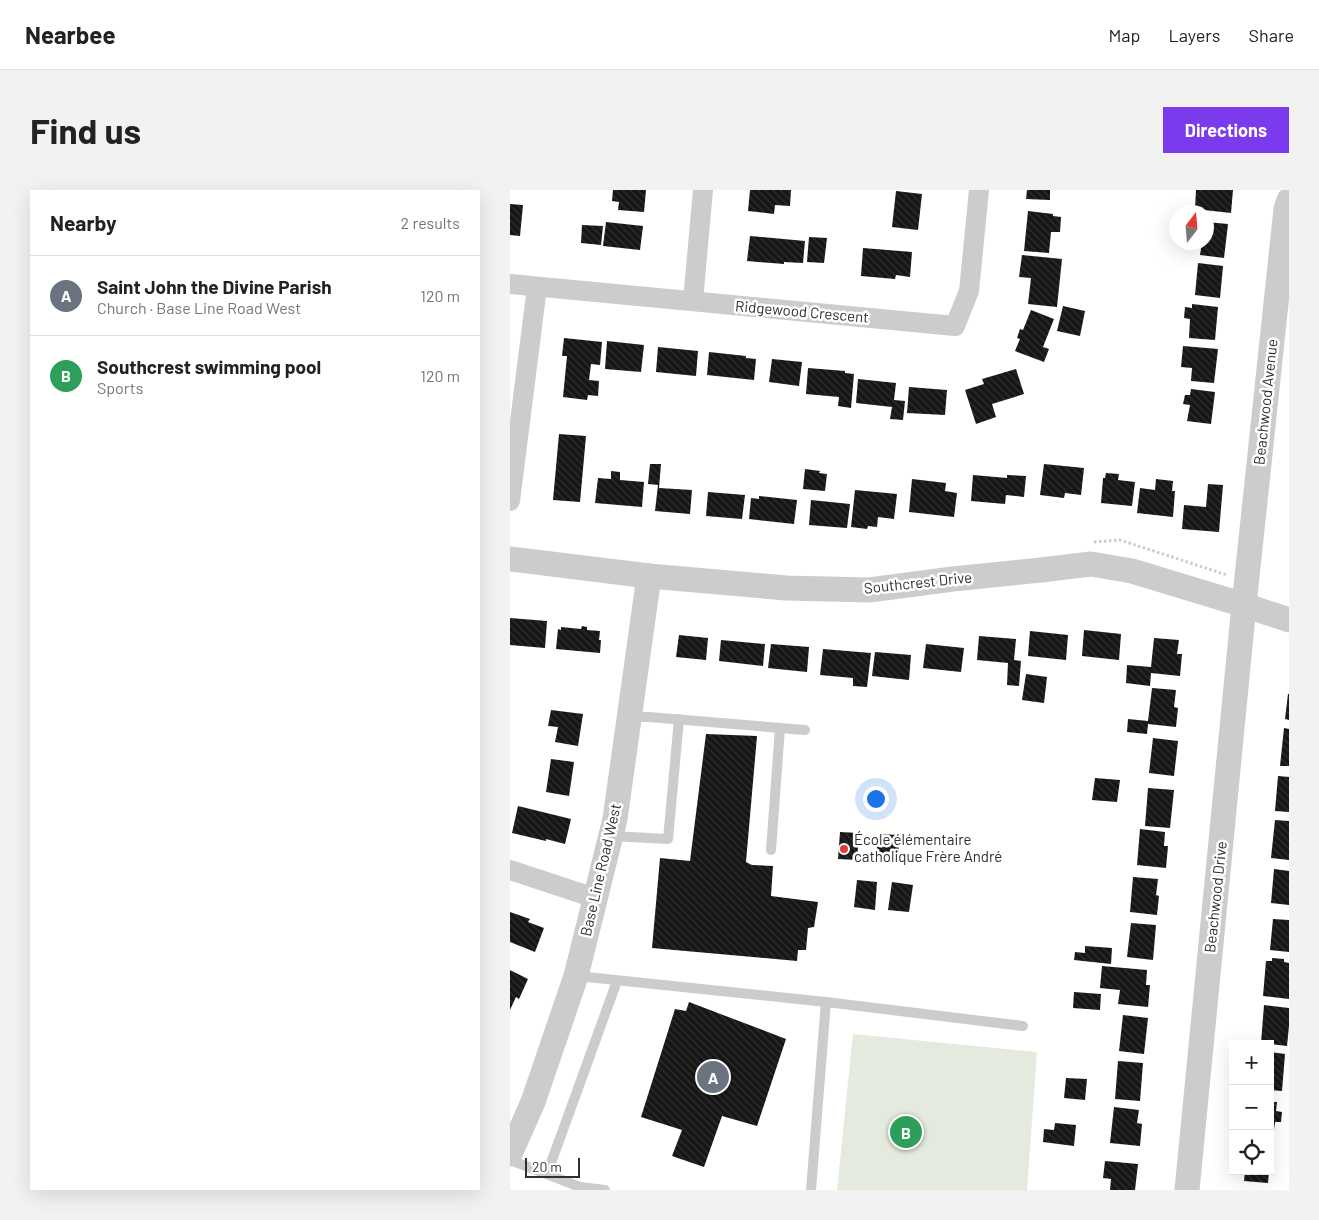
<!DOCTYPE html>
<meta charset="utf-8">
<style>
:root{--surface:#fff;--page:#f2f2f2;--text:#222;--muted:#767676;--line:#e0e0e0;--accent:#7c3aed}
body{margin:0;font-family:Barlow,sans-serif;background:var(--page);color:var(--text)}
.controls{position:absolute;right:15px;bottom:15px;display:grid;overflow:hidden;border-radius:0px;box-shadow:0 5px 20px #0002}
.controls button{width:45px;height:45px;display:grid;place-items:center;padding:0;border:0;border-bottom:1px solid var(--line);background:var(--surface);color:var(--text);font:25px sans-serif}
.compass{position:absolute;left:659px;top:15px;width:45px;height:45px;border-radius:50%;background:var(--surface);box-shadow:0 5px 20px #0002;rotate:16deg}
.scale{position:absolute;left:15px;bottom:12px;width:55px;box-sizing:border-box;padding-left:5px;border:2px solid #2f2f2f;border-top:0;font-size:14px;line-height:18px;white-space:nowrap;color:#2f2f2f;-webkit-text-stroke:4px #fff;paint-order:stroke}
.you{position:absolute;left:365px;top:608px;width:18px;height:18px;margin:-12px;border:4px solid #fff;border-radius:50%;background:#1a73e8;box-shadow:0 0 0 8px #1a73e833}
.badge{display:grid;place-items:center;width:32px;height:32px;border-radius:50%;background:var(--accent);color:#fff;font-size:16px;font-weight:700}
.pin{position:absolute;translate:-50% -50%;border:2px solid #fff;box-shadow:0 1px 5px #0006}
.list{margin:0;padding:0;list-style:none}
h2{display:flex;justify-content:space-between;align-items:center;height:65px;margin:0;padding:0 20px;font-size:21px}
h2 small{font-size:16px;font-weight:400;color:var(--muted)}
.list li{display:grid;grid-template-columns:32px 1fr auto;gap:15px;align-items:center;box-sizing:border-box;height:80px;padding:0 20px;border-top:1px solid var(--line)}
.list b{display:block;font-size:19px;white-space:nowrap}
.list p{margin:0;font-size:16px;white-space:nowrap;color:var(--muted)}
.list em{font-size:16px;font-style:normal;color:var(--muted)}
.icon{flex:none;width:28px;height:28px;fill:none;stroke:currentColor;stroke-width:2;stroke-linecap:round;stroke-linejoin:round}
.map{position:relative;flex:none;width:779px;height:1000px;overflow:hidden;border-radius:0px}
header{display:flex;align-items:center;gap:30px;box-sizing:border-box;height:70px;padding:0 25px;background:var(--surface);border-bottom:1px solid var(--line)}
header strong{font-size:24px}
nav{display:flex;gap:28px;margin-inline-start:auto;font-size:18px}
.intro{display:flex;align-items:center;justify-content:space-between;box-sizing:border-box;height:120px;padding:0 30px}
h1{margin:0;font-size:35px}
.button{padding:12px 22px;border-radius:0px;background:var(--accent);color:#fff;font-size:18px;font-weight:700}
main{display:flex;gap:30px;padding:0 30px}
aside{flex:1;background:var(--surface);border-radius:0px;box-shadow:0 5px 20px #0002}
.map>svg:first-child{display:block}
.park{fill:#e4ebde}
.building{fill:url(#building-back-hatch)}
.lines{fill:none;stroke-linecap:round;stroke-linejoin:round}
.path{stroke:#ccc;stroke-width:3;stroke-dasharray:2.5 2.5;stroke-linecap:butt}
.service{stroke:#ccc;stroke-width:10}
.minor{stroke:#ccc;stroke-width:20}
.tertiary{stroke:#ccc;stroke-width:25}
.poi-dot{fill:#dc3b3c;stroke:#fff;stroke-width:2}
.labels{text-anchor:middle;stroke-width:5;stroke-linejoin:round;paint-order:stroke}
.street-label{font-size:15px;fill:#2f2f2f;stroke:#fff}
.poi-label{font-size:15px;fill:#2f2f2f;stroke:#fff;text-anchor:start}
</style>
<header>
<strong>Nearbee</strong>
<nav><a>Map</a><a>Layers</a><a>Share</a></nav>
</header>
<div class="intro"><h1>Find us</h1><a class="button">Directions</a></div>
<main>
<aside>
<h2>Nearby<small>2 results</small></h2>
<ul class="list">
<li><span class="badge" style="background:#6b7280">A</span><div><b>Saint John the Divine Parish</b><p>Church · Base Line Road West</p></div><em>120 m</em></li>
<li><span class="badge" style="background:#2e9e5b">B</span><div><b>Southcrest swimming pool</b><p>Sports</p></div><em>120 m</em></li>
</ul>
</aside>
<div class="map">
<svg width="779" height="1000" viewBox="0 0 779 1000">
<defs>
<pattern id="building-back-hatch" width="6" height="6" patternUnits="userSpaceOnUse" patternTransform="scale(1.25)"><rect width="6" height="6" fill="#161616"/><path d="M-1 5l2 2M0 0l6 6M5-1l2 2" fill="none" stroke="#303030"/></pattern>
</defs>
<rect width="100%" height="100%" fill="#fff"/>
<!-- park -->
<polygon class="park" points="343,844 527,862 517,1000 327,1000"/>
<!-- building -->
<g class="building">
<polygon points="103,0 136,0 134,22 108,20 109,12 102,11"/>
<polygon points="240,0 281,0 280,16 265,15 264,24 238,21"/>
<polygon points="517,0 540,0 540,10 516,9"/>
<polygon points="686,0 723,0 721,23 685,19"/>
<polygon points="386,1 412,4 408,40 382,37"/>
<polygon points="0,14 13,15 10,46 0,45"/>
<polygon points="518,21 543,24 543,26 551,27 550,42 541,42 539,63 514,61"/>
<polygon points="96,32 133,36 130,60 93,56"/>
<polygon points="696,32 718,34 714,68 690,65 692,52 696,52"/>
<polygon points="72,35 93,36 91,55 71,53"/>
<polygon points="240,46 295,51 293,73 274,72 274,74 237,71"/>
<polygon points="299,47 317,48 314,73 297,72"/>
<polygon points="353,58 402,62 400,87 386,85 385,89 351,86"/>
<polygon points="512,65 552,69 547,117 518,114 521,88 509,87"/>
<polygon points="688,73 713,76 710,108 685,105"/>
<polygon points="682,114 708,117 705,150 679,148 680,129 674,128 675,117 682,118"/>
<polygon points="553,116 575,121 570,146 547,141"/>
<polygon points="521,120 544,129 533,157 539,159 534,172 505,161 510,149 507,148 510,139 513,140"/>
<polygon points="54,148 92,152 90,175 81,174 79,190 89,191 88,206 78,205 77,210 53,207 57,166 52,166"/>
<polygon points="97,151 134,155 131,182 95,179"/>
<polygon points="673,156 708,159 704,193 681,191 682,178 671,177"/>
<polygon points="148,157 188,161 186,186 146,182"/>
<polygon points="199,162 236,166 236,168 246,169 244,190 197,185"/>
<polygon points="262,169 292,172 289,196 259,192"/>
<polygon points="298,178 335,181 335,183 344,184 341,218 328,216 329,207 296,204"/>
<polygon points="506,179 514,204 482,214 486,227 466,234 455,200 474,194 472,189"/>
<polygon points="348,189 386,193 384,210 395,211 393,230 380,229 382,217 346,213"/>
<polygon points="399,197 437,200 435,225 397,223"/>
<polygon points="681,199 705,202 701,234 677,231 680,215 673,214 675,205 680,205"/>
<polygon points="49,244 76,246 70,312 43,310"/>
<polygon points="140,274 151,274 149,298 182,300 180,324 145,321 148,295 138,294"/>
<polygon points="534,274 574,278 571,305 555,303 554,308 530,305"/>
<polygon points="295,279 310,281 309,283 317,284 315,301 293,299"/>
<polygon points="101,281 110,282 110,290 134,292 132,317 85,313 88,288 101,289"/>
<polygon points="596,283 609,284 608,290 625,292 622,316 591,313 593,288 595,288"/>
<polygon points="463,285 497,288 497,285 516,286 514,307 496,305 495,314 461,311"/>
<polygon points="402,289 436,293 435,301 447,303 444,327 399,322"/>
<polygon points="646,289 663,291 662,301 665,301 663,327 627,323 630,298 645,300"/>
<polygon points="698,294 713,295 709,342 672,339 674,315 696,317"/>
<polygon points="345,300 387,304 384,329 368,327 367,337 358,336 357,339 341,337"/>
<polygon points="198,302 235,305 232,329 196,326"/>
<polygon points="249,306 287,310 284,334 239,329 241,308 249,309"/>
<polygon points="301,310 340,314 337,338 299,335"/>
<polygon points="0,428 37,431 35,458 0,455"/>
<polygon points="72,436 77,437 77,440 90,441 89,450 91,450 90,463 46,459 48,439 51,440 51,437 71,439"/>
<polygon points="574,440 611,444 609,470 572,466"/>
<polygon points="520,441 558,445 556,470 518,466"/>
<polygon points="169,445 198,448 196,470 166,467"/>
<polygon points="469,446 506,449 504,470 511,471 509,496 497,495 498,473 467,470"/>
<polygon points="644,448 669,450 667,464 672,464 670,486 641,483 640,496 616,493 617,475 641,477"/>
<polygon points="211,450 255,454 253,476 209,471"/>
<polygon points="261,454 299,457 297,482 258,478"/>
<polygon points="416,454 454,458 451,482 413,478"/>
<polygon points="313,459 361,463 357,497 343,496 343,488 310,485"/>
<polygon points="365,462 401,465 399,490 362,486"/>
<polygon points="516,484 537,487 534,513 512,510"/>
<polygon points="642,498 666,500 664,517 668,518 666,537 638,534 637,544 617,542 618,529 638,531"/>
<polygon points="778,504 779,504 779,530 775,529"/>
<polygon points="41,520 73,524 68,556 45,552 48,537 38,536"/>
<polygon points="774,538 779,539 779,576 770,576"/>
<polygon points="196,544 247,546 236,672 242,675 263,676 261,706 308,712 304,737 298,738 296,760 288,760 287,771 142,758 150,668 180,671"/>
<polygon points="643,548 668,551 664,586 639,583"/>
<polygon points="41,569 64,572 59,606 36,602"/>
<polygon points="768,586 779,587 779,622 765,621"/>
<polygon points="585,588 610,590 607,612 582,610"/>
<polygon points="638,598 664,600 660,638 635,636"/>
<polygon points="8,616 61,629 55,654 36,649 36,651 2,643"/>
<polygon points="765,630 779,631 779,670 761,668"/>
<polygon points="630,639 655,642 654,656 658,656 656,678 627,675"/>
<polygon points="330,642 349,643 347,670 328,669"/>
<polygon points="368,644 390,645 387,674 366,672"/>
<polygon points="764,679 779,681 779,715 761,713"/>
<polygon points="623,687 648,689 646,705 649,706 647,725 620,722"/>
<polygon points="347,690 367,692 365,720 344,717"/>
<polygon points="382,692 403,695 399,722 378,720"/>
<polygon points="0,722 20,729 18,732 34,738 25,762 0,752"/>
<polygon points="763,729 779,730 779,762 760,760"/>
<polygon points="621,733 646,735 643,770 617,767"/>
<polygon points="575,756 602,758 601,774 564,770 565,762 575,763"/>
<polygon points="762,768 774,769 774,772 779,773 779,809 753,806 756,771 762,771"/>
<polygon points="592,776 637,780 636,795 640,795 638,817 608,814 610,800 590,798"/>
<polygon points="0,780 18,789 9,809 6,807 0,820"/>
<polygon points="564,802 591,804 590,820 563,818"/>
<polygon points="179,812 276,849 247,936 212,926 194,977 162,966 172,940 131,927 165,819 176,821"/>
<polygon points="754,815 779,818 779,836 777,856 751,853"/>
<polygon points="613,825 638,828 634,864 609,861"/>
<polygon points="760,862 775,864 772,901 760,900"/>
<polygon points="608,871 633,873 630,911 605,909"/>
<polygon points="556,888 577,889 575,910 554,908"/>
<polygon points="760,912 767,912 766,921 772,922 771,932 765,932 763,948 760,947"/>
<polygon points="604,917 629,920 627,933 632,934 630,956 600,953"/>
<polygon points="545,933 566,935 564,956 533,952 534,939 544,940"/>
<polygon points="595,971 628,974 625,1000 600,1000 601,989 593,988"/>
<polygon points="735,981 759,981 758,993 734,991"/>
</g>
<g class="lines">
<!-- path -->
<polyline class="path" points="584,352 610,350 717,385"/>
<!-- service -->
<g class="service">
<polyline points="120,527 139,527 295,540"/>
<polyline points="101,646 158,649 169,529"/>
<polyline points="261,660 270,538"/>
<polyline points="67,786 316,812 513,836"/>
<polyline points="0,970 70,997 95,1000"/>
<polyline points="37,984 107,791"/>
<polyline points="301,1000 316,812"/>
</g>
<!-- minor -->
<g class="minor">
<polyline points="0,94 445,136 459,101 469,0"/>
<polyline points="183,111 193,0"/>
<polyline points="0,311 27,97"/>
<polyline points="0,680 85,708"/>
</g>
<!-- tertiary -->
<g class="tertiary">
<polyline points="0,369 139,386 276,398 359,400 443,389 531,380 581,374 622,381 734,415 779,430"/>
<polyline points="0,964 23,912 66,786 105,629 139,386"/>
<polyline points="677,1000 734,415 776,19 779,10"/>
</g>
</g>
<!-- markers -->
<circle class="poi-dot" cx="334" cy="659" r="5"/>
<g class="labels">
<!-- street labels -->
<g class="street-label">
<text transform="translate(292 122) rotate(5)" y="5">Ridgewood Crescent</text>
<text transform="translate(756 212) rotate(-84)" y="5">Beachwood Avenue</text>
<text transform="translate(408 393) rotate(-6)" y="5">Southcrest Drive</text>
<text transform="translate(91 680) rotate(-77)" y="5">Base Line Road West</text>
<text transform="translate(706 707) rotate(-84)" y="5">Beachwood Drive</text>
</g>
<!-- poi labels -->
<g class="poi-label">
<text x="344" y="655">École élémentaire<tspan x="344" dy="17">catholique Frère André</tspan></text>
</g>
</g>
</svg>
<div class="controls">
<button>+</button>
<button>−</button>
<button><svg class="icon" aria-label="locate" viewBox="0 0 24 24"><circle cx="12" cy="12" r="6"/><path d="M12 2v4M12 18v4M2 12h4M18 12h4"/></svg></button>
</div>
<svg class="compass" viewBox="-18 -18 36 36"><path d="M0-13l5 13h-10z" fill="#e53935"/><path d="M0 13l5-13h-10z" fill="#767676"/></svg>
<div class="scale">20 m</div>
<div class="you"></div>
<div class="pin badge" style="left:203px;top:887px;background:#6b7280">A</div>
<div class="pin badge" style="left:396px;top:942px;background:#2e9e5b">B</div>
</div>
</main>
